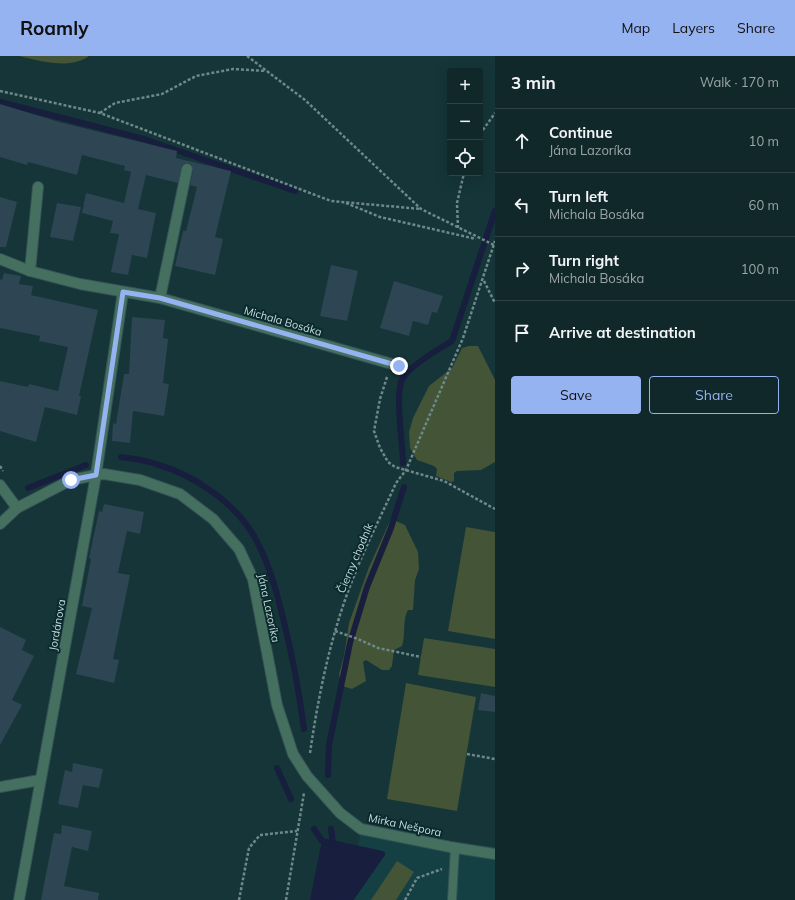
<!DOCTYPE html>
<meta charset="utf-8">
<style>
:root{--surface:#10282a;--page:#1e3436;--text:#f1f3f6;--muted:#9ca6a8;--line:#304447;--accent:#95b2f1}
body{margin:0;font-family:Mulish,sans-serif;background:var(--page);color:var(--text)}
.controls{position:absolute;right:12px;top:12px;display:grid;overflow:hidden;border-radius:4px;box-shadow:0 4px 16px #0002}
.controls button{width:36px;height:36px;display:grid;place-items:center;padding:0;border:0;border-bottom:1px solid var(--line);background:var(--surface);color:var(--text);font:20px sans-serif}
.stop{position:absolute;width:12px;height:12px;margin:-9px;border:3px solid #95b2f1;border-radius:50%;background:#fff}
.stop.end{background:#95b2f1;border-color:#fff;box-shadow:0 1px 4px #0008}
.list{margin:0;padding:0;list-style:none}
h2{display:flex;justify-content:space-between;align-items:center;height:52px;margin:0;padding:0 16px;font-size:17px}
h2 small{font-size:13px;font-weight:400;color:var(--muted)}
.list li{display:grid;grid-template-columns:26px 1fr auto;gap:12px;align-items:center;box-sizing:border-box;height:64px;padding:0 16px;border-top:1px solid var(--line)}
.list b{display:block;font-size:15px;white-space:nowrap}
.list p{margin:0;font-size:13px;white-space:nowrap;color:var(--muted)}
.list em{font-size:13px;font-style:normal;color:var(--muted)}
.actions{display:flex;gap:8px;padding:12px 16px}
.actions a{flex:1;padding:9px 0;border:1px solid var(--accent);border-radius:4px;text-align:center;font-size:14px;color:var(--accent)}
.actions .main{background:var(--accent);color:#111}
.icon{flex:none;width:22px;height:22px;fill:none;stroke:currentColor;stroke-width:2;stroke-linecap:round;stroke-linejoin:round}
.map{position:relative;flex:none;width:495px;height:844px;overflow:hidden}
header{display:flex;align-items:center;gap:24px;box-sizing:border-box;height:56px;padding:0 20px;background:var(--accent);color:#111}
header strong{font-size:19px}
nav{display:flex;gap:22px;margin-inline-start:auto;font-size:14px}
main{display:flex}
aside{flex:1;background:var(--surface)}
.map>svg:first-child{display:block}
.built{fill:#144043}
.green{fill:#435437}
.water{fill:#171e3e}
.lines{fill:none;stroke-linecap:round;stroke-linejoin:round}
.stream{stroke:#171e3e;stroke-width:6}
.building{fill:#2e4553}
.service-casing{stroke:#355356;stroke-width:10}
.minor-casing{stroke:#355356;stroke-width:12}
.path{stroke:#6f888a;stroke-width:2.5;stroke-dasharray:3 2;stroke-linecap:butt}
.service{stroke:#45705f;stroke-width:8}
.minor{stroke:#45705f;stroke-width:10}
.route{stroke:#95b2f1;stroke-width:5}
.labels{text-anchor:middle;stroke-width:4;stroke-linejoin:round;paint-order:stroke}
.street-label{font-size:11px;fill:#c9dbdc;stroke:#0a2b2e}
</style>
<header>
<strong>Roamly</strong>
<nav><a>Map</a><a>Layers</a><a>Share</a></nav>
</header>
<main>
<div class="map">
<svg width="495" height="844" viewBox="0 0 495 844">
<rect width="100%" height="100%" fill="#153538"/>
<!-- built -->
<polygon class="built" points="361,773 495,791 495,844 349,844"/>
<!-- green -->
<g class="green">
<path d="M19,0h70c-19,14 -48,5 -70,0z"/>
<polygon points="469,290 478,290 495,324 495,406 481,414 457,415 454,417 454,425 451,426 436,420 437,413 434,410 417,404 410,392 409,376 413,362 429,330 452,312 462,292"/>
<path d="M391,463l14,6 13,27 1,17 -4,11 -2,30h-5c-6,10 -2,25 -6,36l-8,4 -2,16 -3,4h-7l-16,-10 -3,2 3,19 -14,8 -10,-3 -3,-12 5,-18 5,-33 20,-56z"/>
<polygon points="466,471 495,476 495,583 448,575"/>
<polygon points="424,582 495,593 495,631 418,619"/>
<polygon points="406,627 476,641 457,755 387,743"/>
<polygon points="397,805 414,816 396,844 371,844"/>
</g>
<!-- water -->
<polygon class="water" points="322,785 382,798 350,844 310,844"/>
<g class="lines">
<!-- stream -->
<g class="stream">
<polyline points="0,46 144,83 295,135"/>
<path d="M121,401c12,2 24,3 35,7 38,11 78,38 98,72 15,26 23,57 30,86 9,36 15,69 20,107"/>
<path d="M403,407c0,-19 -9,-71 0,-85 7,-12 37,-30 49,-37l43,-130"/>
<polyline points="28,432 86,409"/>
<polyline points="277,712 291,743"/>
<polyline points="328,719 329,689 350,587 367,531 391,472 404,431"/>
<polyline points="314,773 322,785 382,798 350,844"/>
<polyline points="331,773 333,787"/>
</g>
</g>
<!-- building -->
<g class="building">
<polygon points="0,48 59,66 177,95 176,102 231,115 215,181 223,183 215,219 175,210 183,175 186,175 197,131 190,129 193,114 191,108 185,107 182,109 178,127 146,119 138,153 156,157 147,202 132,199 128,219 111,216 119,178 110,177 113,165 82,157 86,137 124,147 131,116 124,114 125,110 82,99 77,119 28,106 27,109 0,101"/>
<polygon points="0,141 17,146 6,191 0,191"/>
<polygon points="57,147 81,151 73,185 50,181"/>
<polygon points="331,209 358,215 347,265 320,260"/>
<polygon points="4,217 21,220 19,228 33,230 31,239 98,254 79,340 81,340 77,359 45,351 36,386 0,375 0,325 28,331 29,328 58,335 68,291 39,285 40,280 0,272 0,223 2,224"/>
<polygon points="394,225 443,240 437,257 432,256 428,269 413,265 409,280 380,272"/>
<polygon points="132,261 165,264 163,282 168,283 163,327 169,328 164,360 133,355 130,387 112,385 113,367 116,368 124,318 129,318"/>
<polygon points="104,448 144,456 140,478 127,475 118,517 130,519 113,603 119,604 114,627 76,618 92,552 82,550 91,503 89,502 99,455 102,456"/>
<polygon points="0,571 26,584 22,594 34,600 12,644 22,649 0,689"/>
<polygon points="481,637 495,640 495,656 478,654"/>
<polygon points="73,707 103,713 99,732 83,729 78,752 58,748 65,714 72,716"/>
<polygon points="62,769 92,775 88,795 72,791 64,830 99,837 98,844 41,844 54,777 61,778"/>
</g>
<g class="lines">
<defs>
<polyline id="service" points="452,844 455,792"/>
<g id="minor">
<polyline points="38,131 30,215 80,228 160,242 399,310"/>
<polyline points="0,203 30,215"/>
<polyline points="160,242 187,113"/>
<polyline points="0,429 17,452"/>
<polyline points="0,468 17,452 71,424 96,419 104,418 140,424 180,438 213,463 239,493 253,523 277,649 293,698 307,720 340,757 361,773 450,791 495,798"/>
<polyline points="0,731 40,724"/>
<polyline points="19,844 96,419 123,236"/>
</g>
</defs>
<!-- service casing -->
<use href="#service" class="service-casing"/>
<!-- minor casing -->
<use href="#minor" class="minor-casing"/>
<!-- path -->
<g class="path">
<polyline points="247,0 305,44 421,153 494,189"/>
<polyline points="0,35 100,57 331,145 421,153"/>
<polyline points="100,57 115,47 162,38 196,20 233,13 266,15"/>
<polyline points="480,78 495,57"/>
<polyline points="346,147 380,161 476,183"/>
<polyline points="458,172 457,147 464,117"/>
<polyline points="484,225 495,247"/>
<polyline points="387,321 380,343 374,375 380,392 388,406 395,411 444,425 495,453"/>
<polyline points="0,410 3,415"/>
<polyline points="335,575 358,583 378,592 421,601"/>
<path d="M310,697c9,-62 22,-124 46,-182 12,-30 27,-59 40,-88l10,-13 57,-132 32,-97"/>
<polyline points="467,698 495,703"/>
<polyline points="239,844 249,792 260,779 297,775"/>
<polyline points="286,844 304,737"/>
<polyline points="405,844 417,822 442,813"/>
</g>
<!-- service -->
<use href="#service" class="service"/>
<!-- minor -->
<use href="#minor" class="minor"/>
</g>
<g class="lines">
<!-- route -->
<polyline class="route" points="71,424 96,419 123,236 160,242 399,310"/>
</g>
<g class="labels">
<!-- street labels -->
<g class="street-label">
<text transform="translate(283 265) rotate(16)" y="4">Michala Bosáka</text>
<text transform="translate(355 502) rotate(-67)" y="4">Čierny chodník</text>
<text transform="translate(269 552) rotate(78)" y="4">Jána Lazoríka</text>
<text transform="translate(57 569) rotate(-80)" y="4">Jordánova</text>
<text transform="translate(405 769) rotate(12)" y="4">Mirka Nešpora</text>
</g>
</g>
</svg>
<div class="controls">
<button>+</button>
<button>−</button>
<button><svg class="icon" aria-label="locate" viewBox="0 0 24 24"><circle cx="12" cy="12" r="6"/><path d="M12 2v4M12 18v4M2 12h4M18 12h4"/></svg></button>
</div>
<div class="stop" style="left:71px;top:424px"></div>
<div class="stop end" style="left:399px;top:310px"></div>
</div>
<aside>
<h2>3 min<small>Walk · 170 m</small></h2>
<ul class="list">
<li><svg class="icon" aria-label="ahead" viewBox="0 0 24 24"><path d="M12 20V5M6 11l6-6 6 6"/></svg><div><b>Continue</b><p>Jána Lazoríka</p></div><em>10 m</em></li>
<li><svg class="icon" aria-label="left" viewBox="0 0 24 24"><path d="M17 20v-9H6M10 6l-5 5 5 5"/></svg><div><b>Turn left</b><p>Michala Bosáka</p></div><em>60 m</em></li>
<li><svg class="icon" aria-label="right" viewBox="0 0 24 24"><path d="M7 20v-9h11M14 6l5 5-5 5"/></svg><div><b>Turn right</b><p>Michala Bosáka</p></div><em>100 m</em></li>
<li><svg class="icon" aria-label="arrive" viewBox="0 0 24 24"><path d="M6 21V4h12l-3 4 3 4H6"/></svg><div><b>Arrive at destination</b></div></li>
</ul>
<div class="actions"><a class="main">Save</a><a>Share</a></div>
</aside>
</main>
